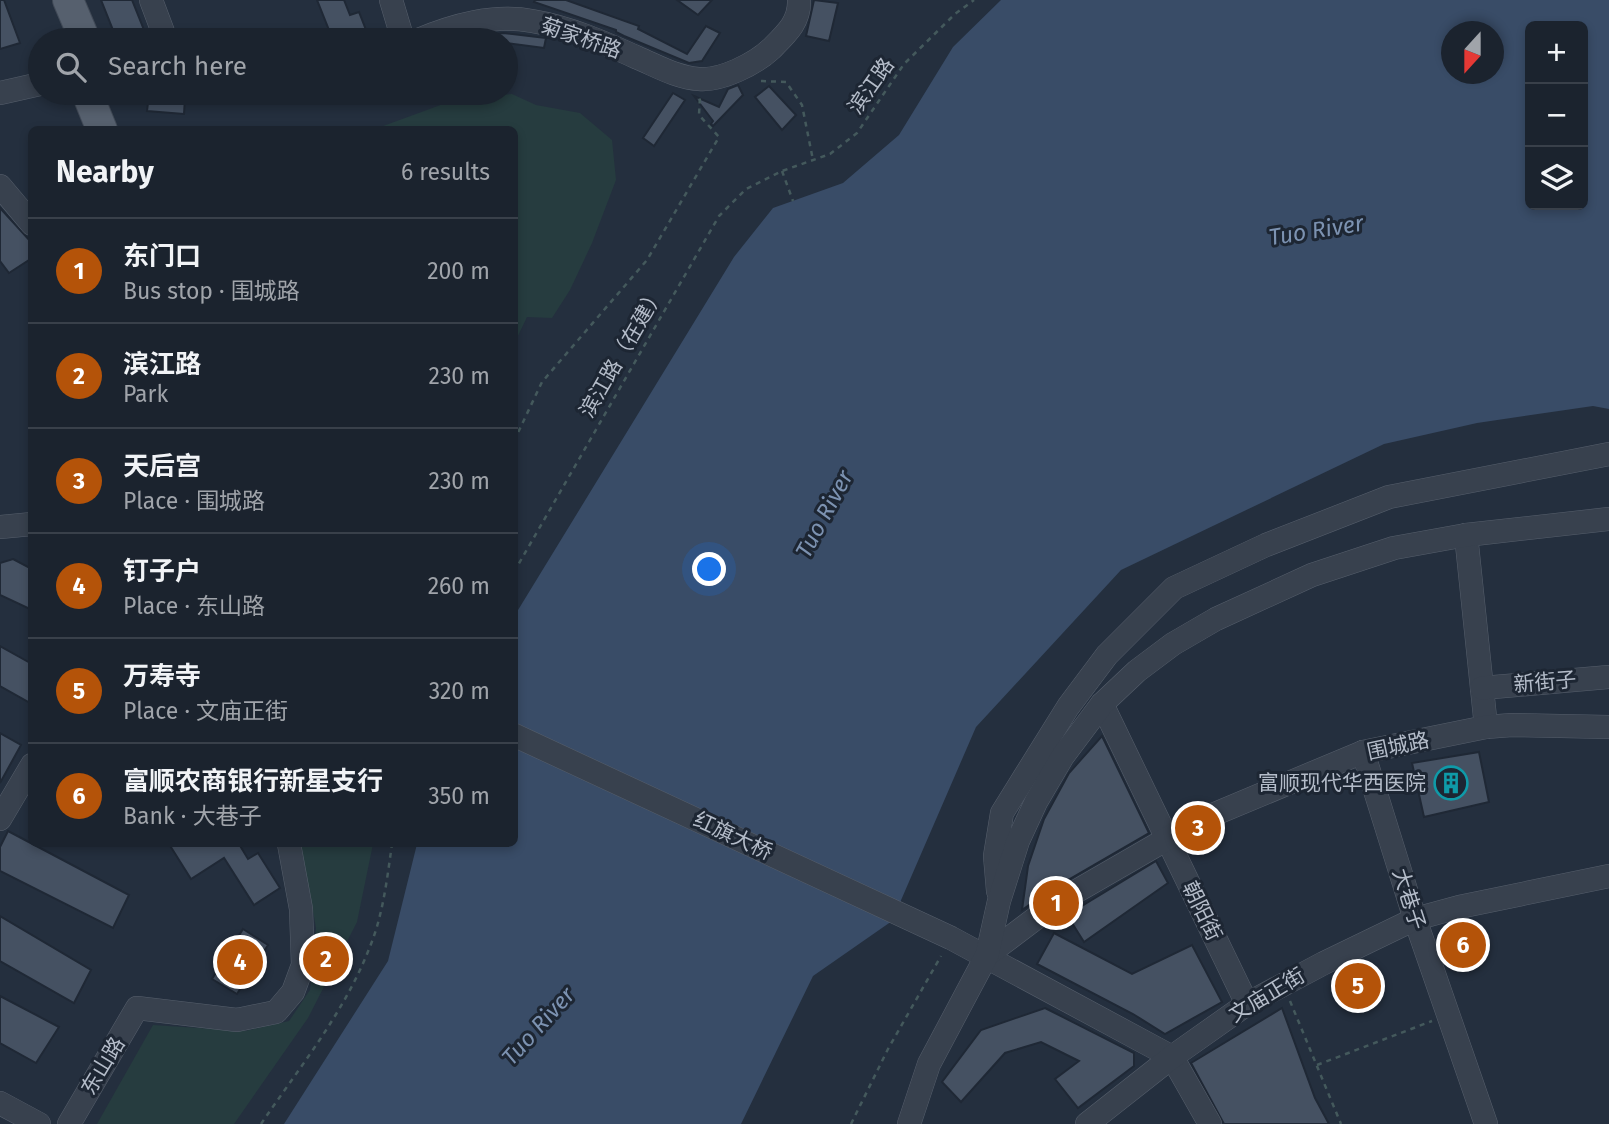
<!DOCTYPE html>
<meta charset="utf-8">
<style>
:root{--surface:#1b232e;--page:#242b36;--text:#f1f3f6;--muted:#a0a4aa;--line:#39404a;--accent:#b45309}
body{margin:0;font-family:"Fira Sans","Noto Sans SC",sans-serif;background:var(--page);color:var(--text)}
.controls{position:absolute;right:21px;top:21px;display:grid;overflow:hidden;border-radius:10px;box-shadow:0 4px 10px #0003}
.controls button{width:63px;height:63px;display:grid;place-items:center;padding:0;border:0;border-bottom:2px solid var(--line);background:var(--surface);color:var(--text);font:35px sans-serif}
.compass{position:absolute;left:1441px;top:21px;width:63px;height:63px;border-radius:50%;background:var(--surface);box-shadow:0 4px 10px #0003;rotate:201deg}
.you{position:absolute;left:710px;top:570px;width:24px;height:24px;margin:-18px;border:5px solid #fff;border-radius:50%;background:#1a73e8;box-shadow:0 0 0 10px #1a73e833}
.badge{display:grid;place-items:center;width:46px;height:46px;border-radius:50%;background:var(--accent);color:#fff;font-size:23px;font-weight:700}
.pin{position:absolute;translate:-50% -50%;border:4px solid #fff;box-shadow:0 2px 7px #0006}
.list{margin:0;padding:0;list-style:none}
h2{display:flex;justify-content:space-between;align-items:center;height:91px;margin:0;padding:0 28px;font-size:30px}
h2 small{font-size:23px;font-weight:400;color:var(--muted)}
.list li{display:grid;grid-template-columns:46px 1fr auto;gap:21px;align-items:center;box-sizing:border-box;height:105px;padding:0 28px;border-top:2px solid var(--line)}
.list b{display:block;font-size:26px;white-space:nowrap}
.list p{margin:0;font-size:23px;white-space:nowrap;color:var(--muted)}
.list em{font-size:23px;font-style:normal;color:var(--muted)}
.icon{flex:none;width:38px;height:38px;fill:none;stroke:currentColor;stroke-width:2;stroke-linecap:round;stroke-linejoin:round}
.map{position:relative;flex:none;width:1609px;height:1124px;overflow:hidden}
.search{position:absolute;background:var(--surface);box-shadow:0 4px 10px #0003;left:28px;top:28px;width:490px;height:77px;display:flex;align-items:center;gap:18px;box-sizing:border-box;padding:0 24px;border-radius:38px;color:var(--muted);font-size:26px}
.panel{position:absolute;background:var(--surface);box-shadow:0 4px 10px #0003;left:28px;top:126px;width:490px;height:721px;border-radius:10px}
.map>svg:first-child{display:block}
.green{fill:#263c3f}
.water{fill:#394c67;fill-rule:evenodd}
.building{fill:#455162;stroke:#1f2835;stroke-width:2}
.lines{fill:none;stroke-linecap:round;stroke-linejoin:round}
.minor-casing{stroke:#565f6c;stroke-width:24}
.major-casing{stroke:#414a57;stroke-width:32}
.path{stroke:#44595c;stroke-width:2.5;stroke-dasharray:5 5;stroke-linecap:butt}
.minor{stroke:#38414e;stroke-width:23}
.major{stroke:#56606e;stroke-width:30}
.labels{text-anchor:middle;stroke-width:6;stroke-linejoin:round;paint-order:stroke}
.street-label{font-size:21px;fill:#b4bcc9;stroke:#1d2633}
.poi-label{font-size:21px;fill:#b4bcc9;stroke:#1d2633;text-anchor:end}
.water-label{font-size:23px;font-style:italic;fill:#7c92b1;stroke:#1d2633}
</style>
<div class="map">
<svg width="1609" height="1124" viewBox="0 0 1609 1124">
<rect width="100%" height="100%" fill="#242f3e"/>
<!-- green -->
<g class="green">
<polygon points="512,94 536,105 580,113 612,140 616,180 592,243 570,290 552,318 527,317 515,342 514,130 375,129 457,99"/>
<polygon points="301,844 373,844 357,922 308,1018 234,1124 97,1124 153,1025 245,1031 289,1021 310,990 316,928"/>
</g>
<!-- water -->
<path class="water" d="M1001,0h608v409l-16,-3 -116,17 -93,21 -263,126 -145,157 -84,194 -79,55 -72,148h-457l104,-163 29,-117h97l1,-229 219,-358 39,-49 70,-25 56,-48 54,-88zM1530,26h53v179h-53zM1452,32h42v42h-42z"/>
<!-- building -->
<g class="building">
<polygon points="0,0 4,0 20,43 0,49"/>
<polygon points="101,0 132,0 148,40 117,40"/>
<polygon points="317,0 344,0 350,15 359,12 366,30 339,40 333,40"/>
<polygon points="535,0 566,0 639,26 638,29 687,54 706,26 720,33 702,61 689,63 624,36 616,32 616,30 534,2"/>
<polygon points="677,0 712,0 698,15"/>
<polygon points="814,0 838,3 829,41 806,36"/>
<polygon points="503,33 546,38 544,48 506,43 506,40 460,40"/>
<polygon points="738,85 743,95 713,126 711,124 713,121 694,96 719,107 728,89"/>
<polygon points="769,86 796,115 782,130 755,97"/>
<polygon points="673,93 685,100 654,146 643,138"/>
<polygon points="149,95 185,98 184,114 147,111"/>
<polygon points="0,208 32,243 32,258 9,273 0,261"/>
<polygon points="13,559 32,569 32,610 0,595 0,563"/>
<polygon points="0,646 32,664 32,704 0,686"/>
<polygon points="0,733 21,745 0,783"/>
<polygon points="1102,736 1149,833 1049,891 1022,910 1028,866 1044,819 1069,773"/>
<polygon points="1479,752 1489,802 1424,817 1412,763"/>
<polygon points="8,831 129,895 113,928 0,871 0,847"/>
<polygon points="169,844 239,844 248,859 258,853 280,888 254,905 224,858 191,879"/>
<polygon points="1156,861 1168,883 1084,942 1067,915"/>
<polygon points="0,916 91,970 74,1003 0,961"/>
<polygon points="243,929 268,945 237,994 212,979"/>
<polygon points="1054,933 1132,974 1192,945 1222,1002 1165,1034 1133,1014 1037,964"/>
<polygon points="0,996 59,1027 36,1063 0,1043"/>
<polygon points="1045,1008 1134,1053 1134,1066 1078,1108 1055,1079 1079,1061 1041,1042 1005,1053 961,1102 942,1082 981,1030"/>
<polygon points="1282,1008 1315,1098 1329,1124 1224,1124 1191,1063"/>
</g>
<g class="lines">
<defs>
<g id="minor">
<polyline points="151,0 166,40"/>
<polyline points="391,0 403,40"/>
<path d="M418,40c36,-15 75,-26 114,-19 37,6 73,22 106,37 19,8 40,20 61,21 22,2 56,-15 72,-30 15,-15 29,-27 28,-49"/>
<polyline points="0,93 40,84"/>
<polyline points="0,186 32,224"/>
<polyline points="0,527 32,524"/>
<polyline points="1466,535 1486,727"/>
<polyline points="1482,688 1609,677"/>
<polyline points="1102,704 1247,1004"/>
<polyline points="514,735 951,938 1172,1057"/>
<polyline points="1363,752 1415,919 1486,1124"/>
<polyline points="0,819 32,765"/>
<polyline points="998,891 995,856 1002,813 1068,707 1107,655 1174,588 1266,545 1389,497 1609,454"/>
<polyline points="987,955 1056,903 1198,821 1363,752 1486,727 1512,725 1609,727"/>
<polyline points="1172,1057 1210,1124"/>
<polyline points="0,1103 39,1124"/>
<polyline points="69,1124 137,1008 237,1020 276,1012 293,992 303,965 301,909 289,844"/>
<polyline points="909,1124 929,1064 987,955 999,901 1018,841 1036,802 1063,756 1102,704 1137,671 1173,644 1216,619 1312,575 1394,548 1466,535 1609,519"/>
<polyline points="1087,1124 1172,1057 1247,1004 1324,963 1415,919 1459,907 1609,876"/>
</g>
<g id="major">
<polyline points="68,0 85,40"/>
<polyline points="87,93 102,130"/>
</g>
</defs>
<!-- minor casing -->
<use href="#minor" class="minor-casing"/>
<!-- major casing -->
<use href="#major" class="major-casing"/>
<!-- path -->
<g class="path">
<polyline points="761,81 786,82 802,105 813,160"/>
<polyline points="782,171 793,201"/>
<polyline points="514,441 542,382 647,260 719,137 699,115 700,96"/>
<polyline points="514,572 719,216 746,189 782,171 830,154 857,133 904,64 955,14 974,0"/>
<polyline points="1290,1001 1341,1124"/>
<polyline points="1317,1065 1432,1021"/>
<path d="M261,1124c38,-56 83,-111 108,-175 14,-33 18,-70 23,-105"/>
<polyline points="851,1124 888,1049 941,956"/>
</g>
<!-- minor -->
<use href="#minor" class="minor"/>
<!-- major -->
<use href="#major" class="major"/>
</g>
<!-- icons -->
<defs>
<symbol id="building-ring" viewBox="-11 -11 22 22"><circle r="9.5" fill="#1d2633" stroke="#0f9aa8" stroke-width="1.5"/><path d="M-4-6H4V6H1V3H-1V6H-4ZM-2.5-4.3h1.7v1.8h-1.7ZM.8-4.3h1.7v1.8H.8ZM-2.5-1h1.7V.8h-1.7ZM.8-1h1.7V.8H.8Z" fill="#0f9aa8"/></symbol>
</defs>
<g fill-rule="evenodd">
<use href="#building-ring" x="1432" y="764" width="38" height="38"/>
</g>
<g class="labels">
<!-- street labels -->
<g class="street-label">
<text transform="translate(581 38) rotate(19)" y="7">菊家桥路</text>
<text transform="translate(871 86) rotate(-55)" y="7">滨江路</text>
<text transform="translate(622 352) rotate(-60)" y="7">滨江路（在建）</text>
<text transform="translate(1545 682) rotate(-5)" y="7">新街子</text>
<text transform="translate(1398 746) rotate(-12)" y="7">围城路</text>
<text transform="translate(733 836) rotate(25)" y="7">红旗大桥</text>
<text transform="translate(1409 899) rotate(72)" y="7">大巷子</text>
<text transform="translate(1202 911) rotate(64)" y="7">朝阳街</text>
<text transform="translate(1267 995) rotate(-31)" y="7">文庙正街</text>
<text transform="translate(103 1066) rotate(-59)" y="7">东山路</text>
</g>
<!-- poi labels -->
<g class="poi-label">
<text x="1426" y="790">富顺现代华西医院</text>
</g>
<!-- water labels -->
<g class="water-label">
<text transform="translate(1316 230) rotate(-9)" y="8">Tuo River</text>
<text transform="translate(824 514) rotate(-62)" y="8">Tuo River</text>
<text transform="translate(538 1026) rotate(-48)" y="8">Tuo River</text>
</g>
</g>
</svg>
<div class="controls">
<button>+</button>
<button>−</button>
<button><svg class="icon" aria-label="layers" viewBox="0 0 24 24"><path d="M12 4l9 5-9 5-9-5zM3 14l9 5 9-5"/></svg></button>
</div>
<svg class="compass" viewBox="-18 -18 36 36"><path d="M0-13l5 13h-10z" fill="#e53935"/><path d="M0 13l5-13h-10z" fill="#a0a4aa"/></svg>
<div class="you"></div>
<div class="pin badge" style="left:1056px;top:903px">1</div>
<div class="pin badge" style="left:326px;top:959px">2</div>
<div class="pin badge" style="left:1198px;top:828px">3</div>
<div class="pin badge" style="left:240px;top:962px">4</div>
<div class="pin badge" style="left:1358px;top:986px">5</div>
<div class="pin badge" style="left:1463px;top:945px">6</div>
<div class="search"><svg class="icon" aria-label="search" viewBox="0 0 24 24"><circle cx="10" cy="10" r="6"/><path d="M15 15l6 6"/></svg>Search here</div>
<section class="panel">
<h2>Nearby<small>6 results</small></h2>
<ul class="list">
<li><span class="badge">1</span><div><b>东门口</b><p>Bus stop · 围城路</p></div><em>200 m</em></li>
<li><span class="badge">2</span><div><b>滨江路</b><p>Park</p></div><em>230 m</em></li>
<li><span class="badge">3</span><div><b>天后宫</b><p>Place · 围城路</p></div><em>230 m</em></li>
<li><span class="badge">4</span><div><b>钉子户</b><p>Place · 东山路</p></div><em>260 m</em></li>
<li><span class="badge">5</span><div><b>万寿寺</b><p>Place · 文庙正街</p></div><em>320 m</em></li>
<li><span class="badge">6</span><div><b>富顺农商银行新星支行</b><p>Bank · 大巷子</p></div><em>350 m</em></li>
</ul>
</section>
</div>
